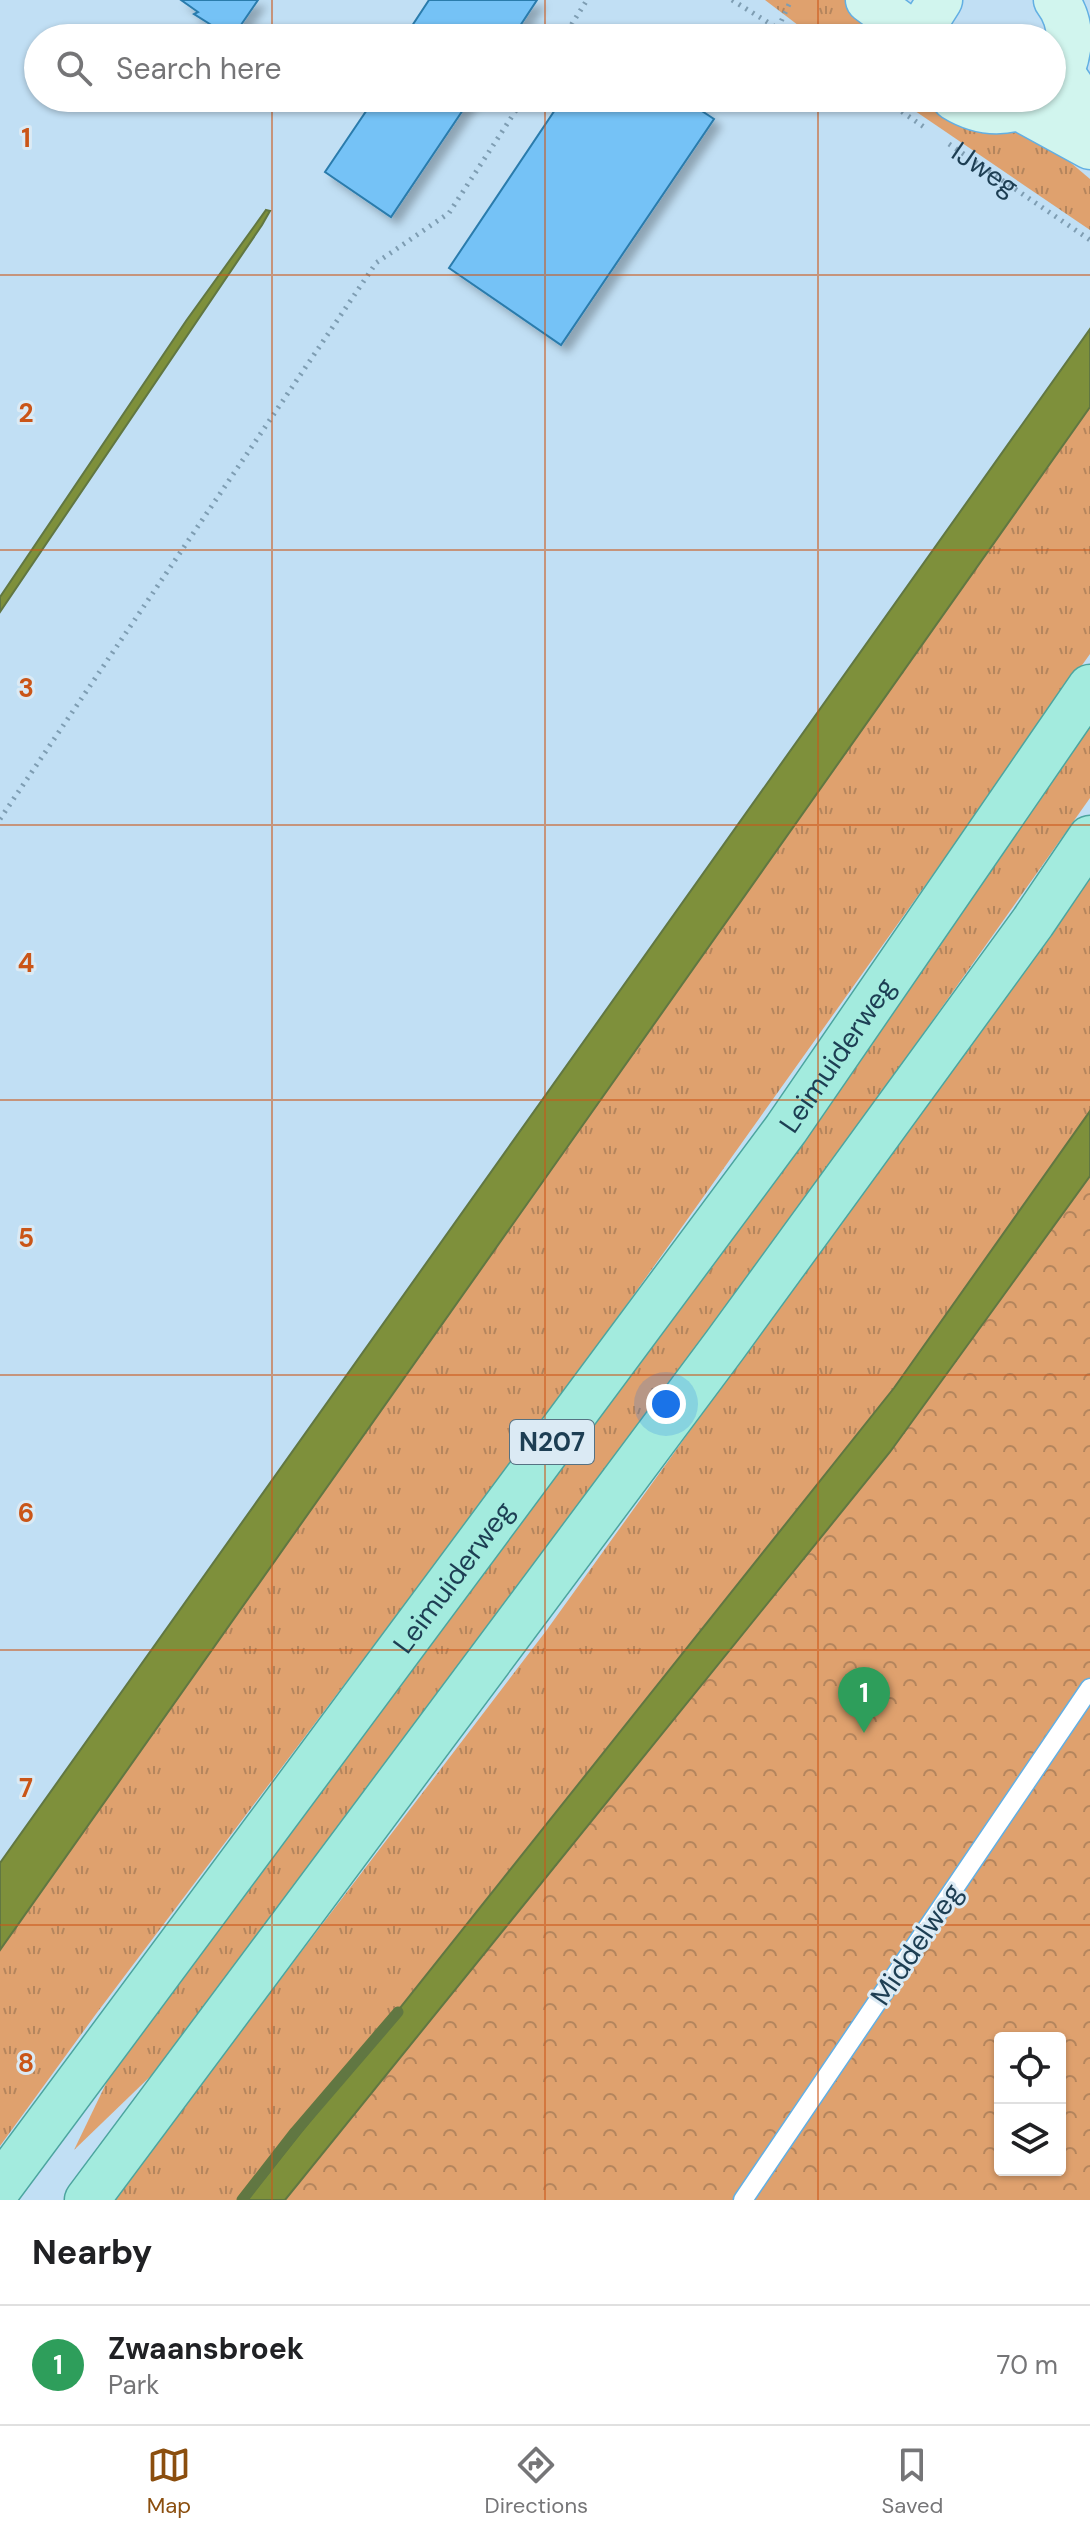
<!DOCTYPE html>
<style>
:root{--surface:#fff;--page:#f2f2f2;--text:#202124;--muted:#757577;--line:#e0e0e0;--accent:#8b4e0e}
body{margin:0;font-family:"DM Sans",sans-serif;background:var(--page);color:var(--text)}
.controls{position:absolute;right:24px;bottom:24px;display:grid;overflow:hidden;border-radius:8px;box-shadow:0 2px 6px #0004}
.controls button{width:72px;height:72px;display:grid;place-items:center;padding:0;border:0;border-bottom:2px solid var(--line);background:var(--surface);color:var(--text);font:40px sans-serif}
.you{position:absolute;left:666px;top:1404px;width:28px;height:28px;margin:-20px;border:6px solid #fff;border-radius:50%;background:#1a73e8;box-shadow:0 0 0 12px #1a73e833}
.badge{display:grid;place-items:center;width:52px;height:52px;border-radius:50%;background:var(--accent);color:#fff;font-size:26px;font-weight:700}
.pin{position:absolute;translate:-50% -66px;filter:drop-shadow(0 2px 4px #0008)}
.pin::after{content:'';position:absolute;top:42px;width:28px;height:24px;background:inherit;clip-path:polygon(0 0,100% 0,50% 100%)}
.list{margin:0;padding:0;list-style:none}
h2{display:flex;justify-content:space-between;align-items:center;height:104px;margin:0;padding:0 32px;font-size:34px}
h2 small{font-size:26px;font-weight:400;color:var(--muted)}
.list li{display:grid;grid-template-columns:52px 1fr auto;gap:24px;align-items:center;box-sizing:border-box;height:120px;padding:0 32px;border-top:2px solid var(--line)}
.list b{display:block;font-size:30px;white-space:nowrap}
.list p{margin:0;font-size:26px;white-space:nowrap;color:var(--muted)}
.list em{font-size:26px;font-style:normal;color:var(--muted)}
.icon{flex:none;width:44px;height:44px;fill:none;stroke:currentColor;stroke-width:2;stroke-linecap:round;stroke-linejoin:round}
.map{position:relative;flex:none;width:1090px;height:2200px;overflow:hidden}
.search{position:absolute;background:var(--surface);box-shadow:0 2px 6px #0004;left:24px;right:24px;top:24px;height:88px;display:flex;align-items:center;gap:20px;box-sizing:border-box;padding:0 28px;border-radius:44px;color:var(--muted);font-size:30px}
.sheet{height:224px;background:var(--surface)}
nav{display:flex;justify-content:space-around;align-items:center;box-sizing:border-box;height:112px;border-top:2px solid var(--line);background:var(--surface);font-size:22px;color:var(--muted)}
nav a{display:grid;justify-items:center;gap:4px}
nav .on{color:var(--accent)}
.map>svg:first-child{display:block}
.grass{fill:url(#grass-tufts)}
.park{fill:url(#park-crowns);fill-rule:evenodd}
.water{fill:#7e903b;stroke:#617742;stroke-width:2}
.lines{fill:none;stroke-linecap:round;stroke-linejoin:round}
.stream{stroke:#617742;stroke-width:11}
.building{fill:#74c2f6;stroke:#2b7bac;stroke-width:2;filter:url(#shadow)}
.lane-casing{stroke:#62afe3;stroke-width:21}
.secondary-casing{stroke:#62afe3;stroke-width:47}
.primary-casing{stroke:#4ca59f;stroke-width:47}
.path{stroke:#7e9db2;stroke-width:5;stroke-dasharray:2 6;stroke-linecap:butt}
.lane{stroke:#fff;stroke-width:18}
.secondary{stroke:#d1f5ee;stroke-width:44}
.primary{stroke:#a3ebde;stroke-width:44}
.grid{fill:none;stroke:#ca5517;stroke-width:2;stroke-opacity:0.55}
.labels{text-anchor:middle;stroke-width:6;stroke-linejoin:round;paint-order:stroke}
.shield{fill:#dbeaf4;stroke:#567283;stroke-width:2}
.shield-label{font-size:26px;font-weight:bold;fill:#1d3e53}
.street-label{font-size:28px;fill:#1d3e53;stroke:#dbeaf4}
.grid-label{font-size:26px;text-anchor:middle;font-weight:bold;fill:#ca5517;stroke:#dbeaf4;stroke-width:6;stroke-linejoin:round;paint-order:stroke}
</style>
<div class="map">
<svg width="1090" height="2200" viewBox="0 0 1090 2200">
<defs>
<pattern id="grass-tufts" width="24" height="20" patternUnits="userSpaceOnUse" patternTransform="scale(2)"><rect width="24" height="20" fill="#dfa16e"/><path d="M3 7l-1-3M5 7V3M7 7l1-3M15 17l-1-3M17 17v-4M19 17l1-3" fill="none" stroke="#b4855d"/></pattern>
<pattern id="park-crowns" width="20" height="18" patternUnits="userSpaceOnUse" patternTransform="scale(2)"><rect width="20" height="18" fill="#dfa16e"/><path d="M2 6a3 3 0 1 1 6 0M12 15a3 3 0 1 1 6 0" fill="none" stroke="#b4855d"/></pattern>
<filter id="shadow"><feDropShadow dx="7" dy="7" stdDeviation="4" flood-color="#0004"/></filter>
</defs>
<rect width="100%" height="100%" fill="#c1dff4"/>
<!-- grass -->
<g class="grass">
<polygon points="765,0 850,0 915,38 815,38"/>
<polygon points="896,98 939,98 1022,128 1064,157 1090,179 1090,230"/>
<polygon points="1090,407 1090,654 563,1394 96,2014 0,2146 0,1950"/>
<polygon points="1090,721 1090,798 748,1281 158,2069 74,2150 128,2038"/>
<polygon points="1090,874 1090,1111 894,1388 247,2200 112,2200 546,1631"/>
</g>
<!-- park -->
<path class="park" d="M1090,1146v1054h-831zM1000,2038h60v132h-60z"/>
<!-- water -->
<g class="water">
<polygon points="266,210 270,211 262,225 0,612 0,597 186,321"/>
<polygon points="1090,329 1090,407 0,1950 0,1863"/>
<polygon points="1090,1111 1090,1176 890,1452 285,2200 247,2200 894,1388"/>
</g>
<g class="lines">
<!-- stream -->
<polyline class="stream" points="242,2200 295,2132 398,2012"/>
</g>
<!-- building -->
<g class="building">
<polygon points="181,0 258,0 232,38 194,14 198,12"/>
<polygon points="429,0 537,0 512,38 404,38"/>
<polygon points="375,98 471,98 391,217 325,172"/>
<polygon points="563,98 682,98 714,119 561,345 449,268"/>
</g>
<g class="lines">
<defs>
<polyline id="lane" points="743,2200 1090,1688"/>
<g id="secondary">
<polyline points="868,0 919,38"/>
<polyline points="926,38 928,19 940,0"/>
<polyline points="1062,73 1090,114"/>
<path d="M1052,89c18,-27 25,-62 4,-89"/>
<path d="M954,98c29,18 57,17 87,0"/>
<polyline points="1019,108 1090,147"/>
</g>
<g id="primary">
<path id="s2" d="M0,2187l786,-1058 304,-442"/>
<polyline points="87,2200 725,1345 1033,922 1090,838"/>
</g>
</defs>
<!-- lane casing -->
<use href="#lane" class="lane-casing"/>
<!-- secondary casing -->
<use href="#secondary" class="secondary-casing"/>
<!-- primary casing -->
<use href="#primary" class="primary-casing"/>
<!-- path -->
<g class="path">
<polyline points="732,0 793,38"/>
<polyline points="778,28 791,0"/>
<polyline points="563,38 587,0"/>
<polyline points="882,98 924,127"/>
<path id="s1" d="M949,144l141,96"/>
<polyline points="0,819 376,263 449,213 524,98"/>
</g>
<!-- lane -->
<use href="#lane" class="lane"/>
<!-- secondary -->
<use href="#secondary" class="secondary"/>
<!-- primary -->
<use href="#primary" class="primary"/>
</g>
<!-- grid -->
<path class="grid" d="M272,0v38M545,0v38M818,0v38M272,98v2102M545,98v2102M818,98v2102M0,275h1090M0,550h1090M0,825h1090M0,1100h1090M0,1375h1090M0,1650h1090M0,1925h1090"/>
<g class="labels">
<!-- shield labels -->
<rect class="shield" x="510" y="1420" width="84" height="44" rx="6"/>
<g class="shield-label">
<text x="552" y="1451">N207</text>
</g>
<!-- street labels -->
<g class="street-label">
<text dy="10" stroke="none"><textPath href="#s1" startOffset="44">IJweg</textPath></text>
<text dy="10" stroke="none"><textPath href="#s2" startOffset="1408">Leimuiderweg</textPath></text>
<text dy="10" stroke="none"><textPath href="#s2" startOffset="760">Leimuiderweg</textPath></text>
<text transform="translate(916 1944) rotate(-56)" y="10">Middelweg</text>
</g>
</g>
<g class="grid-label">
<text x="26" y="147">1</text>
<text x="26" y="422">2</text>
<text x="26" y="697">3</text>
<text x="26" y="972">4</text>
<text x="26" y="1247">5</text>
<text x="26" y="1522">6</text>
<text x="26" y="1797">7</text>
<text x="26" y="2072">8</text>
</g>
</svg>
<div class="controls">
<button><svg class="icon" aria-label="locate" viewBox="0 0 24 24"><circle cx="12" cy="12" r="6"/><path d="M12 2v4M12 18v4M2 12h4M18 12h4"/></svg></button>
<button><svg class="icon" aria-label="layers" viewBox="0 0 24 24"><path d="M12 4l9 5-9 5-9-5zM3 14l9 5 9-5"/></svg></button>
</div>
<div class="you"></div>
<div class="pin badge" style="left:864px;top:1733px;background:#2e9e5b">1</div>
<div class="search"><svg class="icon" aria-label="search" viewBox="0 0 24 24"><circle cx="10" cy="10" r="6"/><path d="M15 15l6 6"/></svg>Search here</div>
</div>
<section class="sheet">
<h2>Nearby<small></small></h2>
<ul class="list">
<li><span class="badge" style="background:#2e9e5b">1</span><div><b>Zwaansbroek</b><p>Park</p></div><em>70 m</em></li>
</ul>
</section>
<nav>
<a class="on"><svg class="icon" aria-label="map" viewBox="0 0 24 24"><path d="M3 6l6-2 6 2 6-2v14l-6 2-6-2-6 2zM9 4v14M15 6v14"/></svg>Map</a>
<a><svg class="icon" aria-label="directions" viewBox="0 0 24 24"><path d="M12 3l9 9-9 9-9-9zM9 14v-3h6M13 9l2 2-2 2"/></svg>Directions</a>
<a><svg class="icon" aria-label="saved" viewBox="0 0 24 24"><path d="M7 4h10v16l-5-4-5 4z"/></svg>Saved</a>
</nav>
